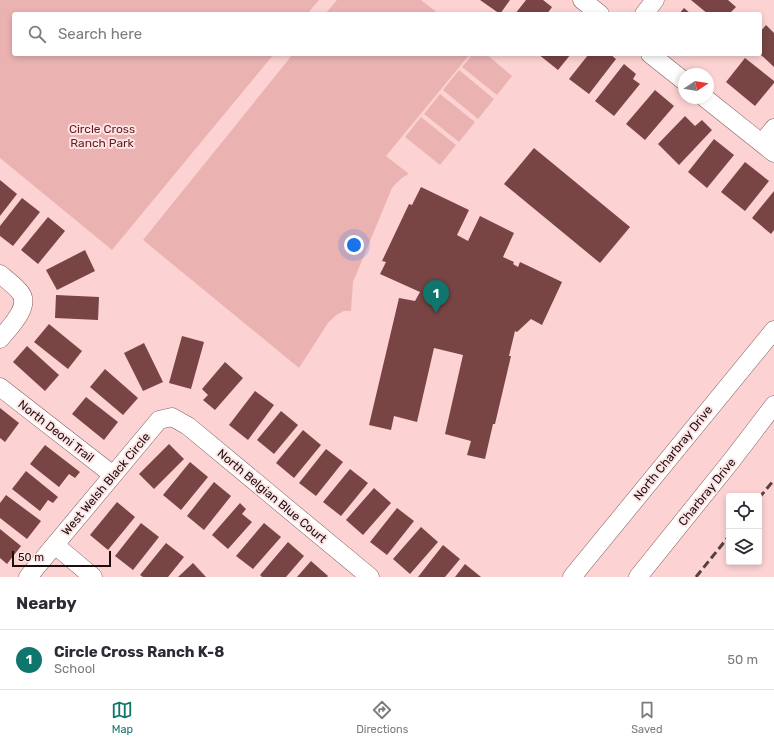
<!DOCTYPE html>
<style>
:root{--surface:#fff;--page:#f7f7f7;--text:#2b2b33;--muted:#7c7c81;--line:#e1e1e2;--accent:#0f766e}
body{margin:0;font-family:Rubik,sans-serif;background:var(--page);color:var(--text)}
.controls{position:absolute;right:12px;bottom:12px;display:grid;overflow:hidden;border-radius:4px;box-shadow:0 2px 6px #0003}
.controls button{width:36px;height:36px;display:grid;place-items:center;padding:0;border:0;border-bottom:1px solid var(--line);background:var(--surface);color:var(--text);font:20px sans-serif}
.compass{position:absolute;left:678px;top:68px;width:36px;height:36px;border-radius:50%;background:var(--surface);box-shadow:0 2px 6px #0003;rotate:78deg}
.scale{position:absolute;left:12px;bottom:10px;width:99px;box-sizing:border-box;padding-left:4px;border:2px solid #1c0e0e;border-top:0;font-size:11px;line-height:14px;white-space:nowrap;color:#1c0e0e;-webkit-text-stroke:3px #fee4e4;paint-order:stroke}
.you{position:absolute;left:354px;top:245px;width:14px;height:14px;margin:-10px;border:3px solid #fff;border-radius:50%;background:#1a73e8;box-shadow:0 0 0 6px #1a73e833}
.badge{display:grid;place-items:center;width:26px;height:26px;border-radius:50%;background:var(--accent);color:#fff;font-size:13px;font-weight:700}
.pin{position:absolute;translate:-50% -33px;filter:drop-shadow(0 1px 2px #0008)}
.pin::after{content:'';position:absolute;top:21px;width:14px;height:12px;background:inherit;clip-path:polygon(0 0,100% 0,50% 100%)}
.list{margin:0;padding:0;list-style:none}
h2{display:flex;justify-content:space-between;align-items:center;height:52px;margin:0;padding:0 16px;font-size:17px}
h2 small{font-size:13px;font-weight:400;color:var(--muted)}
.list li{display:grid;grid-template-columns:26px 1fr auto;gap:12px;align-items:center;box-sizing:border-box;height:60px;padding:0 16px;border-top:1px solid var(--line)}
.list b{display:block;font-size:15px;white-space:nowrap}
.list p{margin:0;font-size:13px;white-space:nowrap;color:var(--muted)}
.list em{font-size:13px;font-style:normal;color:var(--muted)}
.icon{flex:none;width:22px;height:22px;fill:none;stroke:currentColor;stroke-width:2;stroke-linecap:round;stroke-linejoin:round}
.map{position:relative;flex:none;width:774px;height:577px;overflow:hidden}
.search{position:absolute;background:var(--surface);box-shadow:0 2px 6px #0003;left:12px;right:12px;top:12px;height:44px;display:flex;align-items:center;gap:10px;box-sizing:border-box;padding:0 14px;border-radius:4px;color:var(--muted);font-size:15px}
.sheet{height:112px;background:var(--surface)}
nav{display:flex;justify-content:space-around;align-items:center;box-sizing:border-box;height:56px;border-top:1px solid var(--line);background:var(--surface);font-size:11px;color:var(--muted)}
nav a{display:grid;justify-items:center;gap:2px}
nav .on{color:var(--accent)}
.map>svg:first-child{display:block}
.green{fill:#eab3b2}
.building{fill:#784444}
.lines{fill:none;stroke-linecap:round;stroke-linejoin:round}
.minor-casing{stroke:#825f5e;stroke-width:19}
.minor{stroke:#fff;stroke-width:18}
.rail{stroke:#564140;stroke-width:3;stroke-dasharray:8 4;stroke-linecap:butt}
.labels{text-anchor:middle;stroke-width:4;stroke-linejoin:round;paint-order:stroke}
.park-label{font-size:12px;fill:#641c22;stroke:#fee4e4}
.street-label{font-size:12px;fill:#1c0e0e;stroke:#fee4e4}
</style>
<div class="map">
<svg width="774" height="577" viewBox="0 0 774 577">
<rect width="100%" height="100%" fill="#fcd3d2"/>
<!-- green -->
<g class="green">
<polygon points="0,0 319,0 307,14 14,14 14,54 274,54 112,250 0,158"/>
<polygon points="337,0 421,0 439,14 325,14"/>
<path d="M293,54h177l-84,102 23,18c-7,3 -12,8 -17,14l-39,94 -2,29h-7l-8,4 -8,8 -29,45 -156,-128z"/>
<polygon points="473,54 486,54 512,76 497,95 462,67"/>
<polygon points="459,70 494,99 478,119 443,90"/>
<polygon points="440,94 475,122 459,142 424,114"/>
<polygon points="421,117 456,145 440,165 405,137"/>
</g>
<!-- building -->
<g class="building">
<polygon points="480,0 510,0 500,14"/>
<polygon points="526,0 543,0 552,7 547,14 515,14"/>
<polygon points="691,0 728,0 736,7 729,14 708,14"/>
<polygon points="684,8 691,14 679,14"/>
<polygon points="766,25 774,33 774,67 760,54 760,32"/>
<polygon points="538,54 571,54 558,70"/>
<polygon points="587,54 610,54 616,59 589,94 569,79 588,55"/>
<polygon points="745,58 774,81 774,83 755,106 726,82"/>
<polygon points="624,64 636,74 633,79 640,84 614,116 595,101"/>
<polygon points="655,90 674,106 645,140 626,124"/>
<polygon points="685,116 695,126 702,120 712,130 679,165 658,144"/>
<polygon points="714,139 734,155 707,188 688,172"/>
<polygon points="534,148 630,227 600,263 504,184"/>
<polygon points="745,162 769,181 745,211 721,192"/>
<polygon points="0,180 17,194 0,216"/>
<polygon points="421,187 469,210 457,235 468,241 480,216 514,233 503,257 514,262 513,264 518,267 520,262 562,282 542,325 531,319 517,332 515,331 509,356 511,356 495,424 493,424 485,459 467,455 471,441 445,434 463,355 434,348 417,422 394,416 391,430 369,425 399,298 415,301 420,292 380,274 386,262 382,261 409,204 412,205"/>
<polygon points="774,191 774,230 771,234 752,218"/>
<polygon points="22,198 40,212 13,246 0,236 0,226"/>
<polygon points="48,217 65,231 38,264 21,250"/>
<polygon points="85,250 95,271 57,290 46,270"/>
<polygon points="56,295 99,297 98,320 55,318"/>
<polygon points="49,324 82,351 68,369 34,342"/>
<polygon points="182,336 204,342 191,389 169,383"/>
<polygon points="144,343 163,382 143,391 124,353"/>
<polygon points="27,346 59,375 45,391 13,362"/>
<polygon points="225,362 243,378 215,410 203,400 208,395 202,389"/>
<polygon points="105,369 138,398 123,415 90,387"/>
<polygon points="255,391 274,405 248,440 229,425"/>
<polygon points="86,397 118,422 104,440 72,414"/>
<polygon points="0,408 19,423 5,442 0,438"/>
<polygon points="281,411 298,425 274,454 257,440"/>
<polygon points="303,430 321,445 294,478 276,463"/>
<polygon points="169,444 184,459 154,489 139,474"/>
<polygon points="45,445 80,472 75,478 69,474 59,487 30,464"/>
<polygon points="326,449 343,462 316,496 299,483"/>
<polygon points="190,462 208,477 181,510 163,495"/>
<polygon points="350,469 368,483 341,516 323,502"/>
<polygon points="26,471 58,497 53,503 48,500 40,511 12,489"/>
<polygon points="214,482 231,496 204,530 187,516"/>
<polygon points="374,488 391,503 363,535 346,520"/>
<polygon points="6,495 41,521 27,539 0,518 0,503"/>
<polygon points="117,502 135,517 108,550 90,535"/>
<polygon points="240,503 246,509 242,514 252,522 228,549 212,535"/>
<polygon points="397,508 414,521 387,555 370,542"/>
<polygon points="141,523 159,537 133,570 115,556"/>
<polygon points="264,523 281,537 253,569 236,556"/>
<polygon points="421,527 438,542 410,574 393,559"/>
<polygon points="0,529 21,546 7,564 0,558"/>
<polygon points="288,542 304,556 286,577 262,577 260,575"/>
<polygon points="166,543 184,557 168,577 143,577 140,575"/>
<polygon points="443,545 460,559 445,577 418,577"/>
<polygon points="311,561 328,576 327,577 297,577"/>
<polygon points="193,563 206,577 178,577"/>
<polygon points="465,564 481,577 455,577"/>
</g>
<g class="lines">
<defs>
<g id="minor">
<polyline points="582,0 600,14"/>
<polyline points="644,14 655,0"/>
<polyline points="650,54 684,81"/>
<polyline points="705,98 774,153"/>
<polyline points="762,143 774,128"/>
<path d="M0,274c6,5 14,11 19,17 14,14 -10,37 -19,48"/>
<polyline points="0,387 113,475"/>
<polyline points="55,545 93,577"/>
<polyline points="28,577 159,420 172,417 188,426 370,577"/>
<polyline points="572,577 774,330"/>
<polyline points="638,577 732,460 774,405"/>
</g>
</defs>
<!-- minor casing -->
<use href="#minor" class="minor-casing"/>
<!-- minor -->
<use href="#minor" class="minor"/>
<!-- rail -->
<g class="rail">
<polyline points="759,498 774,480"/>
<polyline points="696,577 729,536"/>
</g>
</g>
<g class="labels">
<!-- park labels -->
<g class="park-label">
<text x="102" y="133">Circle Cross<tspan x="102" dy="14">Ranch Park</tspan></text>
</g>
<!-- street labels -->
<g class="street-label">
<text transform="translate(56 431) rotate(38)" y="4">North Deoni Trail</text>
<text transform="translate(673 453) rotate(-51)" y="4">North Charbray Drive</text>
<text transform="translate(106 484) rotate(-50)" y="4">West Welsh Black Circle</text>
<text transform="translate(707 492) rotate(-51)" y="4">Charbray Drive</text>
<text transform="translate(272 496) rotate(40)" y="4">North Belgian Blue Court</text>
</g>
</g>
</svg>
<div class="controls">
<button><svg class="icon" aria-label="locate" viewBox="0 0 24 24"><circle cx="12" cy="12" r="6"/><path d="M12 2v4M12 18v4M2 12h4M18 12h4"/></svg></button>
<button><svg class="icon" aria-label="layers" viewBox="0 0 24 24"><path d="M12 4l9 5-9 5-9-5zM3 14l9 5 9-5"/></svg></button>
</div>
<svg class="compass" viewBox="-18 -18 36 36"><path d="M0-13l5 13h-10z" fill="#e53935"/><path d="M0 13l5-13h-10z" fill="#7c7c81"/></svg>
<div class="scale">50 m</div>
<div class="you"></div>
<div class="pin badge" style="left:436px;top:313px">1</div>
<div class="search"><svg class="icon" aria-label="search" viewBox="0 0 24 24"><circle cx="10" cy="10" r="6"/><path d="M15 15l6 6"/></svg>Search here</div>
</div>
<section class="sheet">
<h2>Nearby<small></small></h2>
<ul class="list">
<li><span class="badge">1</span><div><b>Circle Cross Ranch K-8</b><p>School</p></div><em>50 m</em></li>
</ul>
</section>
<nav>
<a class="on"><svg class="icon" aria-label="map" viewBox="0 0 24 24"><path d="M3 6l6-2 6 2 6-2v14l-6 2-6-2-6 2zM9 4v14M15 6v14"/></svg>Map</a>
<a><svg class="icon" aria-label="directions" viewBox="0 0 24 24"><path d="M12 3l9 9-9 9-9-9zM9 14v-3h6M13 9l2 2-2 2"/></svg>Directions</a>
<a><svg class="icon" aria-label="saved" viewBox="0 0 24 24"><path d="M7 4h10v16l-5-4-5 4z"/></svg>Saved</a>
</nav>
